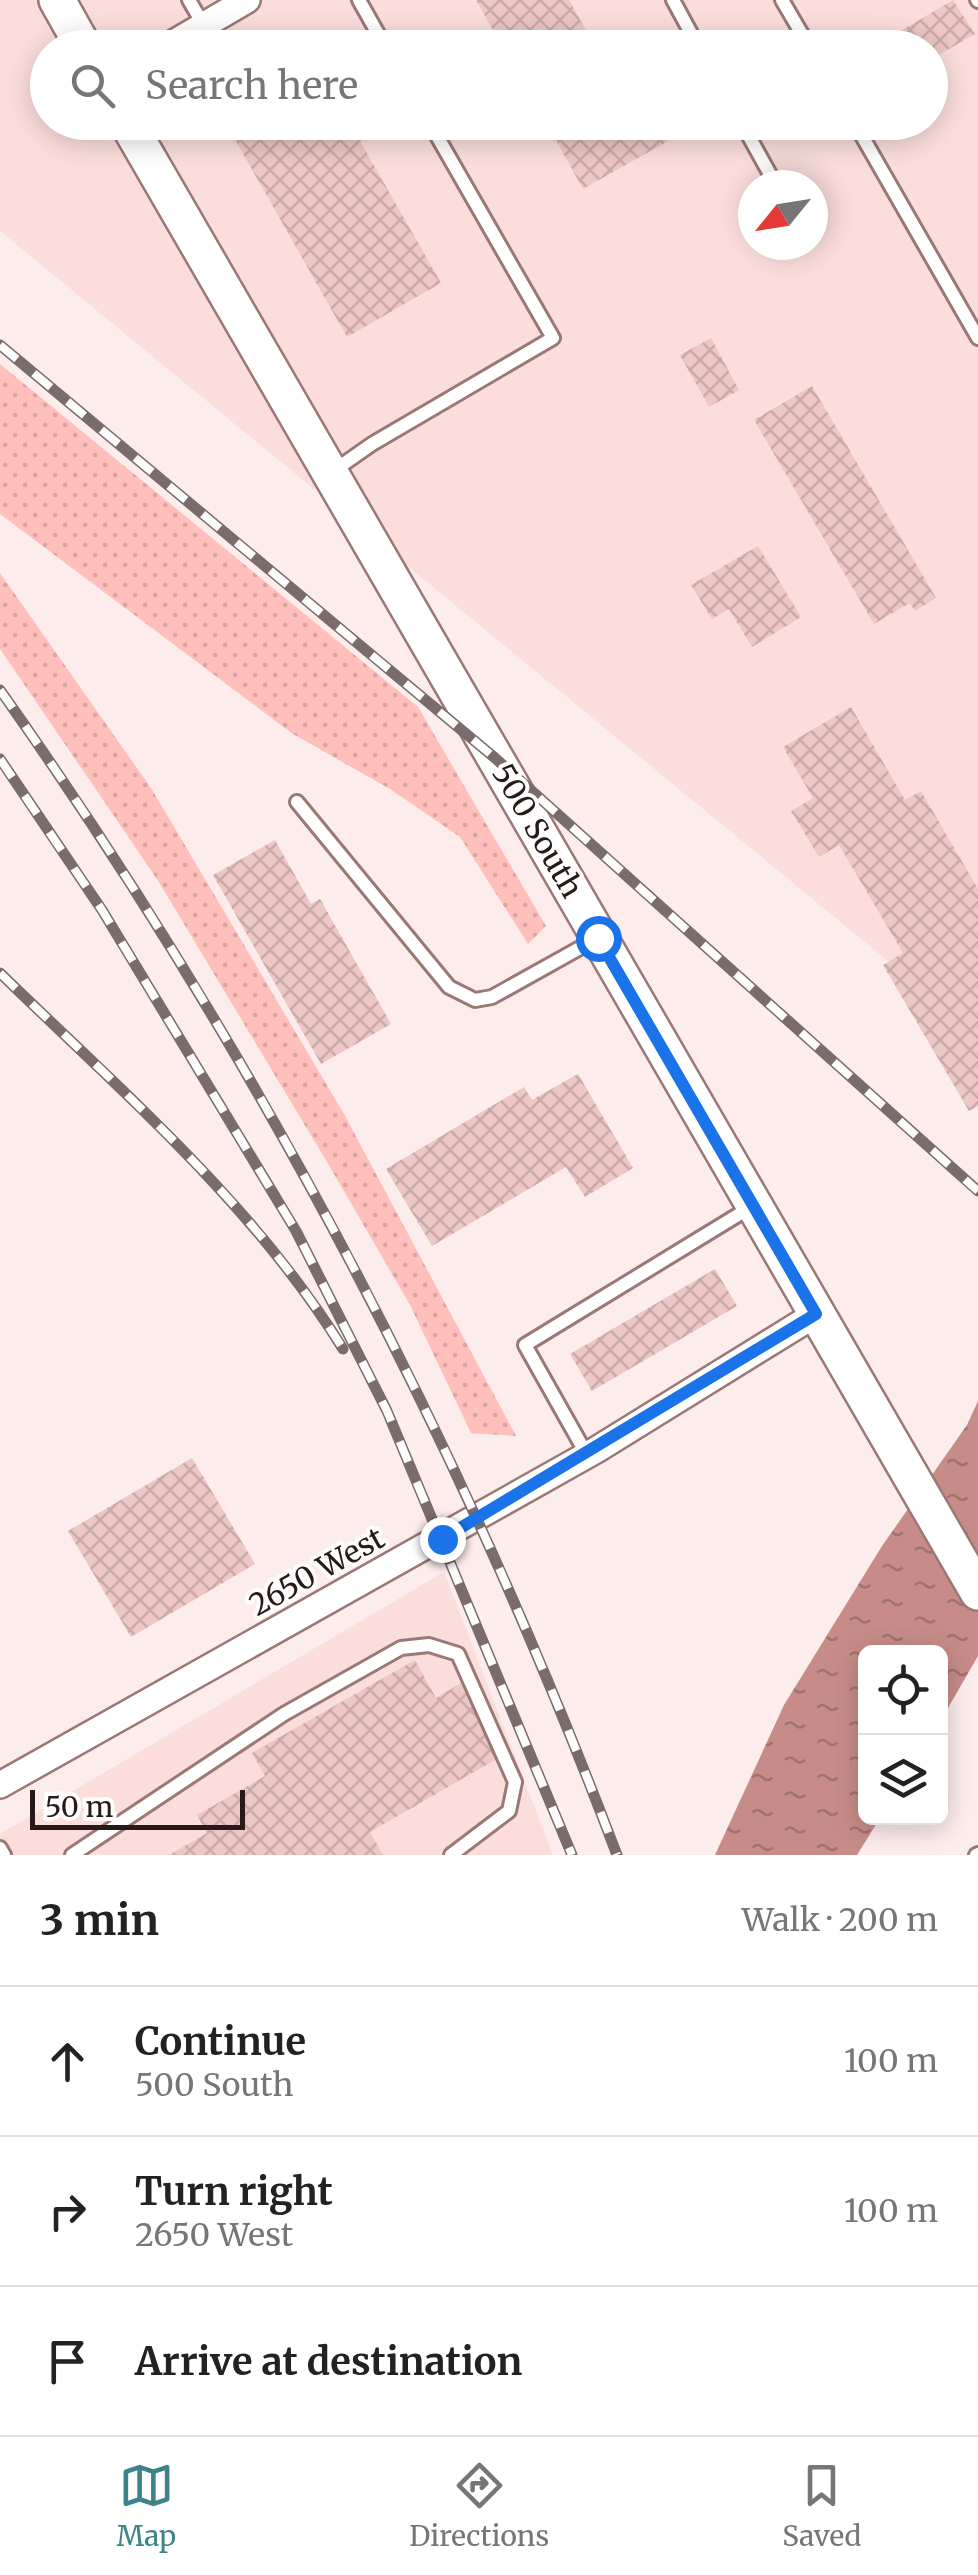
<!DOCTYPE html>
<meta charset="utf-8">
<style>
:root{--surface:#fff;--page:#f6f6f6;--text:#222;--muted:#767676;--line:#e0e0e0;--accent:#3c848a}
body{margin:0;font-family:Merriweather,serif;background:var(--page);color:var(--text)}
.controls{position:absolute;right:30px;bottom:30px;display:grid;overflow:hidden;border-radius:15px;box-shadow:0 5px 25px #0003}
.controls button{width:90px;height:90px;display:grid;place-items:center;padding:0;border:0;border-bottom:2px solid var(--line);background:var(--surface);color:var(--text);font:50px sans-serif}
.compass{position:absolute;left:738px;top:170px;width:90px;height:90px;border-radius:50%;background:var(--surface);box-shadow:0 5px 25px #0003;rotate:240deg}
.scale{position:absolute;left:30px;bottom:25px;width:215px;box-sizing:border-box;padding-left:10px;border:5px solid #261918;border-top:0;font-size:28px;line-height:35px;white-space:nowrap;color:#261918;-webkit-text-stroke:8px #fdfdfd;paint-order:stroke}
.stop{position:absolute;width:30px;height:30px;margin:-22px;border:8px solid #1a73e8;border-radius:50%;background:#fff}
.stop.end{background:#1a73e8;border-color:#fff;box-shadow:0 2px 10px #0008}
.list{margin:0;padding:0;list-style:none}
h2{display:flex;justify-content:space-between;align-items:center;height:130px;margin:0;padding:0 40px;font-size:42px}
h2 small{font-size:32px;font-weight:400;color:var(--muted)}
.list li{display:grid;grid-template-columns:65px 1fr auto;gap:30px;align-items:center;box-sizing:border-box;height:150px;padding:0 40px;border-top:2px solid var(--line)}
.list b{display:block;font-size:38px;white-space:nowrap}
.list p{margin:0;font-size:32px;white-space:nowrap;color:var(--muted)}
.list em{font-size:32px;font-style:normal;color:var(--muted)}
.icon{flex:none;width:55px;height:55px;fill:none;stroke:currentColor;stroke-width:2;stroke-linecap:round;stroke-linejoin:round}
.map{position:relative;flex:none;width:978px;height:1855px;overflow:hidden}
.search{position:absolute;background:var(--surface);box-shadow:0 5px 25px #0003;left:30px;right:30px;top:30px;height:110px;display:flex;align-items:center;gap:25px;box-sizing:border-box;padding:0 35px;border-radius:55px;color:var(--muted);font-size:38px}
.sheet{height:580px;background:var(--surface)}
nav{display:flex;justify-content:space-around;align-items:center;box-sizing:border-box;height:140px;border-top:2px solid var(--line);background:var(--surface);font-size:28px;color:var(--muted)}
nav a{display:grid;justify-items:center;gap:5px}
nav .on{color:var(--accent)}
.map>svg:first-child{display:block}
.built{fill:#fbdedc;fill-rule:evenodd}
.grass{fill:url(#grass-dots)}
.water{fill:url(#water-ripples)}
.building{fill:url(#building-cross-hatch)}
.lines{fill:none;stroke-linecap:round;stroke-linejoin:round}
.lane-casing{stroke:#9a7875;stroke-width:18}
.street-casing{stroke:#9a7875;stroke-width:30}
.secondary-casing{stroke:#9a7875;stroke-width:40}
.lane{stroke:#fff;stroke-width:12}
.street{stroke:#fff;stroke-width:25}
.secondary{stroke:#fff;stroke-width:35}
.rail-casing{stroke:#7a6c6b;stroke-width:11}
.rail{stroke:#fdfdfd;stroke-width:8;stroke-dasharray:22;stroke-linecap:butt}
.route{stroke:#1a73e8;stroke-width:12}
.labels{text-anchor:middle;stroke-width:8;stroke-linejoin:round;paint-order:stroke}
.street-label{font-size:30px;fill:#261918;stroke:#fdfdfd}
</style>
<div class="map">
<svg width="978" height="1855" viewBox="0 0 978 1855">
<defs>
<pattern id="grass-dots" width="8" height="8" patternUnits="userSpaceOnUse" patternTransform="scale(2.5)"><rect width="8" height="8" fill="#ffc0bc"/><path d="M2 2h.1M6 6h.1" fill="none" stroke="#daa4a1" stroke-width="1.8" stroke-linecap="round"/></pattern>
<pattern id="water-ripples" width="26" height="14" patternUnits="userSpaceOnUse" patternTransform="scale(2.5)"><rect width="26" height="14" fill="#c78c88"/><path d="M2 4q2-2 4 0t4 0M15 11q2-2 4 0t4 0" fill="none" stroke="#a1726e"/></pattern>
<pattern id="building-cross-hatch" width="8" height="8" patternUnits="userSpaceOnUse" patternTransform="scale(2.5)"><rect width="8" height="8" fill="#ecc7c4"/><path d="M0 0l8 8M0 8l8-8" fill="none" stroke="#caaaa8"/></pattern>
</defs>
<rect width="100%" height="100%" fill="#fceceb"/>
<!-- built -->
<g class="built">
<path d="M0,0h978v1035l-978,-804zM48,48h882v74h-882zM753,185h60v60h-60z"/>
<polygon points="444,1572 553,1855 0,1855 0,1834"/>
</g>
<!-- grass -->
<g class="grass">
<polygon points="0,364 418,707 546,926 528,944 460,837 390,789 293,734 0,514"/>
<polygon points="0,573 151,788 344,1114 516,1436 471,1433 410,1305 327,1162 157,879 0,649"/>
</g>
<!-- water -->
<polygon class="water" points="978,1401 978,1656 941,1720 940,1652 866,1652 866,1818 880,1818 857,1855 715,1855 784,1705 882,1546 967,1425"/>
<!-- building -->
<g class="building">
<polygon points="476,0 569,0 596,48 503,48"/>
<polygon points="953,0 975,34 930,60 930,48 872,48"/>
<polygon points="225,122 392,122 360,141 441,283 347,337"/>
<polygon points="546,122 658,122 668,141 583,189"/>
<polygon points="711,338 739,390 709,407 680,355"/>
<polygon points="812,386 936,598 915,611 910,603 874,624 754,420"/>
<polygon points="758,546 801,617 752,647 729,609 712,619 691,585"/>
<polygon points="851,707 905,800 921,791 978,889 978,1106 969,1111 883,965 903,953 839,845 819,857 791,811 813,798 783,747"/>
<polygon points="275,840 311,904 320,899 391,1024 321,1064 213,875"/>
<polygon points="578,1074 633,1168 585,1197 566,1167 432,1246 386,1169 524,1087 532,1100"/>
<polygon points="715,1269 737,1306 592,1391 570,1354"/>
<polygon points="192,1458 255,1564 131,1637 68,1531"/>
<polygon points="415,1660 436,1698 461,1683 502,1756 370,1832 383,1855 169,1855 207,1833 197,1815 265,1776 252,1753"/>
</g>
<g class="lines">
<defs>
<g id="lane">
<polyline points="189,0 203,24"/>
<polyline points="359,0 386,48"/>
<polyline points="673,0 699,48"/>
<polyline points="782,0 810,48"/>
<polyline points="977,0 978,1"/>
<polyline points="741,122 776,185"/>
<polyline points="854,122 978,338"/>
<polyline points="332,472 372,444 553,338 429,122"/>
<polyline points="297,802 449,987 475,1000 492,997 596,939"/>
<polyline points="587,1455 525,1345 751,1207"/>
<polyline points="0,1848 4,1855"/>
<polyline points="72,1855 284,1714 401,1648 429,1645 458,1654 515,1782 509,1811 451,1855"/>
<polyline points="976,1855 978,1854"/>
</g>
<g id="street">
<polyline points="165,48 247,0"/>
<polyline points="0,1785 596,1450 816,1314"/>
</g>
<g id="secondary">
<polyline points="57,0 84,48"/>
<polyline points="127,122 978,1592"/>
</g>
</defs>
<!-- lane casing -->
<use href="#lane" class="lane-casing"/>
<!-- street casing -->
<use href="#street" class="street-casing"/>
<!-- secondary casing -->
<use href="#secondary" class="secondary-casing"/>
<!-- lane -->
<use href="#lane" class="lane"/>
<!-- street -->
<use href="#street" class="street"/>
<!-- secondary -->
<use href="#secondary" class="secondary"/>
<defs>
<g id="rail">
<polyline points="0,345 495,758 978,1191"/>
<path d="M0,690c256,362 460,750 617,1165"/>
<polyline points="0,759 102,910 296,1231 387,1411 572,1855"/>
<path d="M0,973c122,119 253,230 343,376"/>
</g>
</defs>
<!-- rail casing -->
<use href="#rail" class="rail-casing"/>
<!-- rail -->
<use href="#rail" class="rail"/>
</g>
<g class="lines">
<!-- route -->
<polyline class="route" points="442,1539 816,1314 598,938"/>
</g>
<g class="labels">
<!-- street labels -->
<g class="street-label">
<text transform="translate(537 831) rotate(60)" y="10">500 South</text>
<text transform="translate(317 1572) rotate(-29)" y="10">2650 West</text>
</g>
</g>
</svg>
<div class="controls">
<button><svg class="icon" aria-label="locate" viewBox="0 0 24 24"><circle cx="12" cy="12" r="6"/><path d="M12 2v4M12 18v4M2 12h4M18 12h4"/></svg></button>
<button><svg class="icon" aria-label="layers" viewBox="0 0 24 24"><path d="M12 4l9 5-9 5-9-5zM3 14l9 5 9-5"/></svg></button>
</div>
<svg class="compass" viewBox="-18 -18 36 36"><path d="M0-13l5 13h-10z" fill="#e53935"/><path d="M0 13l5-13h-10z" fill="#767676"/></svg>
<div class="scale">50 m</div>
<div class="stop" style="left:598px;top:938px"></div>
<div class="stop end" style="left:442px;top:1539px"></div>
<div class="search"><svg class="icon" aria-label="search" viewBox="0 0 24 24"><circle cx="10" cy="10" r="6"/><path d="M15 15l6 6"/></svg>Search here</div>
</div>
<section class="sheet">
<h2>3 min<small>Walk · 200 m</small></h2>
<ul class="list">
<li><svg class="icon" aria-label="ahead" viewBox="0 0 24 24"><path d="M12 20V5M6 11l6-6 6 6"/></svg><div><b>Continue</b><p>500 South</p></div><em>100 m</em></li>
<li><svg class="icon" aria-label="right" viewBox="0 0 24 24"><path d="M7 20v-9h11M14 6l5 5-5 5"/></svg><div><b>Turn right</b><p>2650 West</p></div><em>100 m</em></li>
<li><svg class="icon" aria-label="arrive" viewBox="0 0 24 24"><path d="M6 21V4h12l-3 4 3 4H6"/></svg><div><b>Arrive at destination</b></div></li>
</ul>
</section>
<nav>
<a class="on"><svg class="icon" aria-label="map" viewBox="0 0 24 24"><path d="M3 6l6-2 6 2 6-2v14l-6 2-6-2-6 2zM9 4v14M15 6v14"/></svg>Map</a>
<a><svg class="icon" aria-label="directions" viewBox="0 0 24 24"><path d="M12 3l9 9-9 9-9-9zM9 14v-3h6M13 9l2 2-2 2"/></svg>Directions</a>
<a><svg class="icon" aria-label="saved" viewBox="0 0 24 24"><path d="M7 4h10v16l-5-4-5 4z"/></svg>Saved</a>
</nav>
